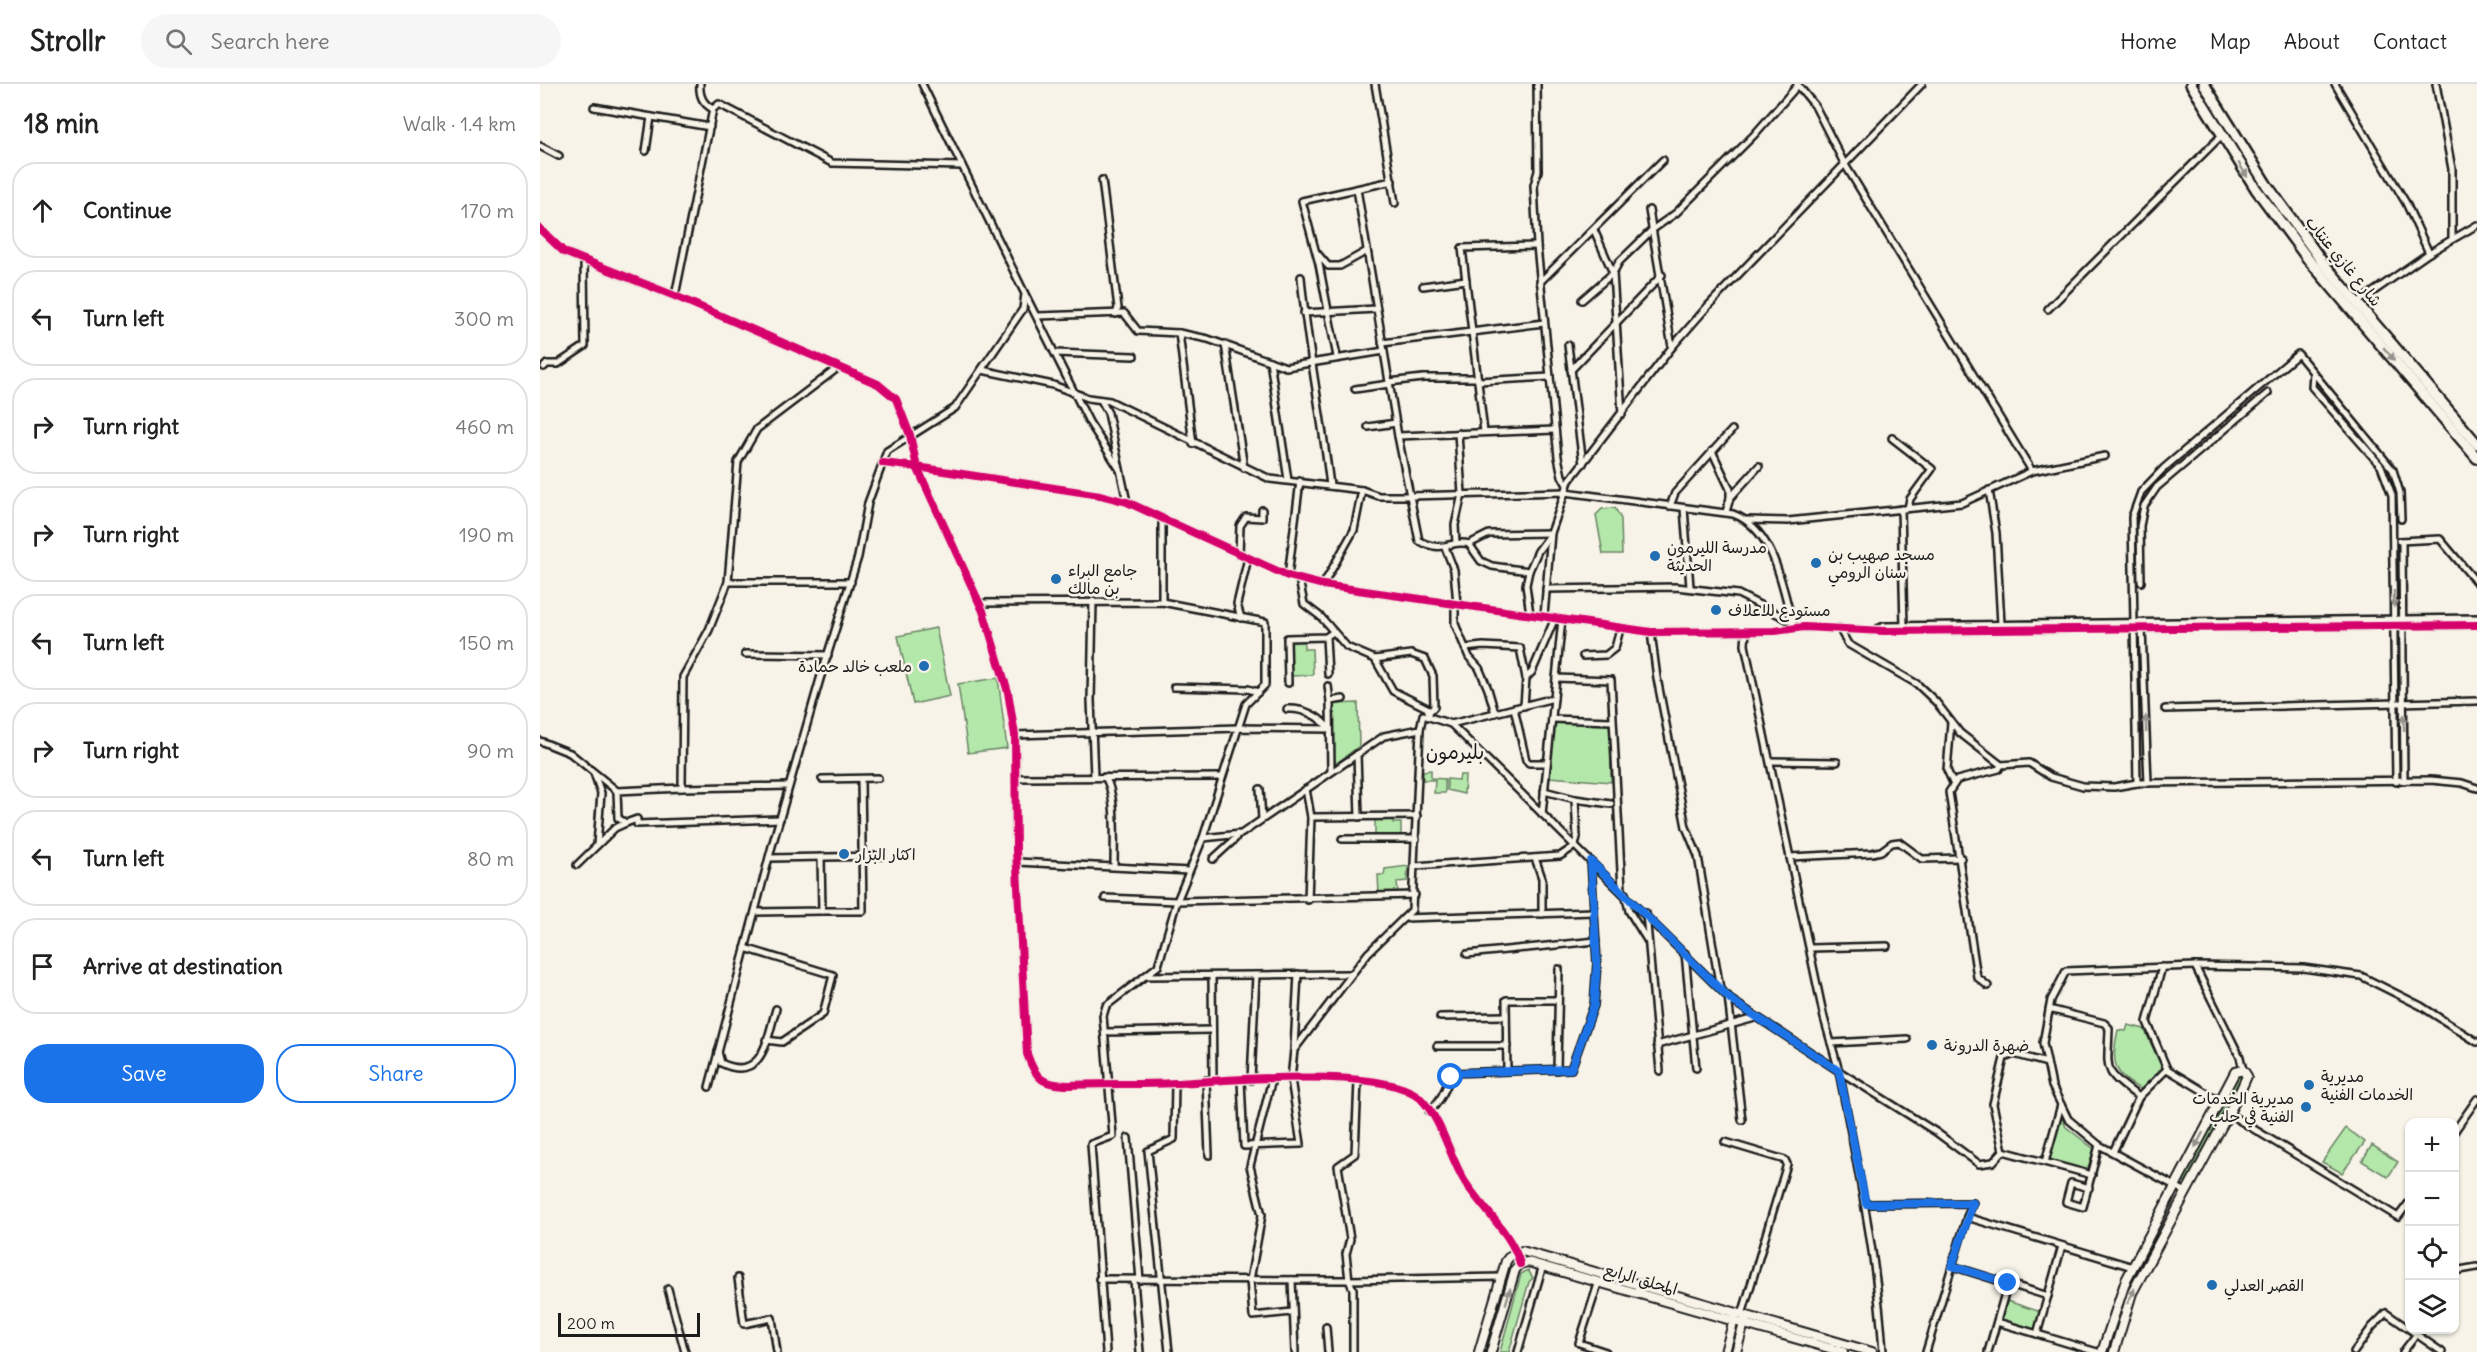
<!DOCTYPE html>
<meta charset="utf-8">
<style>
:root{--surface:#fff;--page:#f6f6f6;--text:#222;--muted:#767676;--line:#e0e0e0;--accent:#1a73e8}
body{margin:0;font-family:Delius,"Playpen Sans Arabic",sans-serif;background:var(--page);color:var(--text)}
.controls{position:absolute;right:18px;bottom:18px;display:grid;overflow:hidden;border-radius:12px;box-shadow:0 2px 4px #0004}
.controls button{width:54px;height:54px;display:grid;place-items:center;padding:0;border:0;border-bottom:2px solid var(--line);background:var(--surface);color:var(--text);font:30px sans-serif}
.scale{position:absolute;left:18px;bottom:15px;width:142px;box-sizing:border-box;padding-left:6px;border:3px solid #1c1c1c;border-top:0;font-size:16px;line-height:21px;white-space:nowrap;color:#1c1c1c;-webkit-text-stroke:4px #f7f3e8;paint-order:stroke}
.stop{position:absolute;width:18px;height:18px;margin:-14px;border:4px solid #1a73e8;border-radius:50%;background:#fff}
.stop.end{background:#1a73e8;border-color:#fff;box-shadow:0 2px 6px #0008}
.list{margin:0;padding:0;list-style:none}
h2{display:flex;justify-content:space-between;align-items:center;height:78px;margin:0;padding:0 24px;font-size:26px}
h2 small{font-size:20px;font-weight:400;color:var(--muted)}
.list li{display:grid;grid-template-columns:39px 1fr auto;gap:18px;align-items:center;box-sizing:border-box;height:96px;margin:0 12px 12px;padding:0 12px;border:2px solid var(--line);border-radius:24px}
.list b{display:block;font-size:22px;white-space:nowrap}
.list em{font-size:20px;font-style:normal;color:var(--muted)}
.actions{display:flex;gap:12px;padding:18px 24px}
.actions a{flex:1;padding:14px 0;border:2px solid var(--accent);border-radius:24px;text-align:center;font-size:21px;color:var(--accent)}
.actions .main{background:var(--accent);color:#fff}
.icon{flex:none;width:33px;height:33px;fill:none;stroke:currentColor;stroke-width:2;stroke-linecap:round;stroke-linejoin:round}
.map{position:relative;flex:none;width:1937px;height:1268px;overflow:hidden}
header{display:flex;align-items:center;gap:36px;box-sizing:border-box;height:84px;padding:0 30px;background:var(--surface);border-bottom:2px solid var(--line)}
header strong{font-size:28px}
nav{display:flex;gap:33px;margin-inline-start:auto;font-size:21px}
.search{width:420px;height:54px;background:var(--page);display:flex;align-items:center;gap:15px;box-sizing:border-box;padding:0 21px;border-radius:33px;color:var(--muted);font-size:22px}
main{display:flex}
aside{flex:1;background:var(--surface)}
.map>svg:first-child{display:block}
.green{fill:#b4e8aa;stroke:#688263;stroke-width:1.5}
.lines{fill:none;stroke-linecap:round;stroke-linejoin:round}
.street-casing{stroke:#1c1c1c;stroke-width:10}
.secondary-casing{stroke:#1c1c1c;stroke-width:12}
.highway-casing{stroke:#1c1c1c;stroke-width:14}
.street{stroke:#f7f3e8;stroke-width:5}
.secondary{stroke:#f7f3e8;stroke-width:8}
.highway{stroke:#f7f3e8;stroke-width:9}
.cycleway-casing{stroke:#f7f3e8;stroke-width:11}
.cycleway{stroke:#d6006c;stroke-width:8}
.oneway{fill:#94928c}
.route{stroke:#1a73e8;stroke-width:8}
.poi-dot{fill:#1f6fb2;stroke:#f7f3e8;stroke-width:2}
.labels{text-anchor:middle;stroke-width:5;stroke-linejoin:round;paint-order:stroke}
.street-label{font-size:16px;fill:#1c1c1c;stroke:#f7f3e8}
.poi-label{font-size:16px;fill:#1c1c1c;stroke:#f7f3e8;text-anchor:start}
.quarter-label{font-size:20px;fill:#1c1c1c;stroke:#f7f3e8}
</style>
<header>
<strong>Strollr</strong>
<div class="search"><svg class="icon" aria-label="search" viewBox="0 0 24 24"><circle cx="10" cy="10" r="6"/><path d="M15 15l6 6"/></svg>Search here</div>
<nav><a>Home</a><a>Map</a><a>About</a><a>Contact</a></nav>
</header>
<main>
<aside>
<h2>18 min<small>Walk · 1.4 km</small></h2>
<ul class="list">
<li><svg class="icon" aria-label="ahead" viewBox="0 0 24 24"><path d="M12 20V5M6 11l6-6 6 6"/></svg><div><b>Continue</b></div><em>170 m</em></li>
<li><svg class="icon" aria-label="left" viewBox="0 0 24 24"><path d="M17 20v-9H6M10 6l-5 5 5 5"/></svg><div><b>Turn left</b></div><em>300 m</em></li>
<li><svg class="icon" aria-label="right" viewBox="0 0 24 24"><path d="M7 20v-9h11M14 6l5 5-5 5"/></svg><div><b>Turn right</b></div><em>460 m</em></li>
<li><svg class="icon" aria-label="right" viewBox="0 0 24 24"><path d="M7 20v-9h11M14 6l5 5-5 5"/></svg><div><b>Turn right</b></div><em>190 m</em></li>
<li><svg class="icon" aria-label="left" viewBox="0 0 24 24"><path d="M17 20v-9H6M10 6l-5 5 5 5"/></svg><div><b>Turn left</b></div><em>150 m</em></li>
<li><svg class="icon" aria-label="right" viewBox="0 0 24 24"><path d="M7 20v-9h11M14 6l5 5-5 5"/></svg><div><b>Turn right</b></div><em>90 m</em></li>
<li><svg class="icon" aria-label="left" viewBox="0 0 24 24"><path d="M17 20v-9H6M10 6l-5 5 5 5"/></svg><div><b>Turn left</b></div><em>80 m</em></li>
<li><svg class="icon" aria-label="arrive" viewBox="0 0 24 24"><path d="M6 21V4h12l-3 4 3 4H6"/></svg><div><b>Arrive at destination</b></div></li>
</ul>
<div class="actions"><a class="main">Save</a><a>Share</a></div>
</aside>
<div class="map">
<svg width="1937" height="1268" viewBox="0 0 1937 1268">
<rect width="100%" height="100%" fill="#f7f3e8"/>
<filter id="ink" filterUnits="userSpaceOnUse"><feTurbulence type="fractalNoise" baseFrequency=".0167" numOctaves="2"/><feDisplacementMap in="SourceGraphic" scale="12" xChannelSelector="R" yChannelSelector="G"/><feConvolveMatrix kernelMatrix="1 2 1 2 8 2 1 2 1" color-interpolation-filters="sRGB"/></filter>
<g filter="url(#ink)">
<!-- green -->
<g class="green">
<polygon points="1075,424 1081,435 1082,470 1063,470 1056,431 1062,425"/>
<polygon points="396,544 410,612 373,620 358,552"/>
<polygon points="749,555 764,555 764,565 772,565 773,591 751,592"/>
<polygon points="458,594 467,664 428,669 418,600"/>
<polygon points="818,619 819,662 794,681 793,620"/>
<polygon points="1014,638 1070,640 1071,698 1009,693"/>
<polygon points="891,686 891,694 905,695 905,709 894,709 895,696 883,696 883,687"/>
<polygon points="920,691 925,691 924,710 907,706 907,695 919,696"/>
<polygon points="835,734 853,734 853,739 861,739 861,753 835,753"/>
<polygon points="868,782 867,797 857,798 858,810 839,810 838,791 844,791 845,785"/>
<path d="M1588,941l16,4 19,40 -15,24c-34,-17 -38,-27 -30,-63l8,1z"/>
<polygon points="1698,992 1701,993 1646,1098 1642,1097"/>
<polygon points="1520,1030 1526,1043 1554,1065 1546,1090 1509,1079"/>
<polygon points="1806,1044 1825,1058 1802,1089 1782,1078"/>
<polygon points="1832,1061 1858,1078 1848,1093 1822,1077"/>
<polygon points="988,1186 993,1194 989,1198 969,1268 960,1268 981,1190"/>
<polygon points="1467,1217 1501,1228 1495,1245 1462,1235"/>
</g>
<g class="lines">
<defs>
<g id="street">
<path d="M160,0c-1,11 3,20 13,25"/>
<polyline points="835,0 855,119"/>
<polyline points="997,0 998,87 994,101 997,162 1018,373 1022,392 1027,401"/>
<polyline points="1257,0 1275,22 1304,79 1492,387"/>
<polyline points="1795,0 1866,119 1889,169"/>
<polyline points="1896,0 1912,85 1912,155"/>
<polyline points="54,23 170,43"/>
<polyline points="0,62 19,72"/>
<polyline points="106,67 111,33"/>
<polyline points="562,96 578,224 576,230"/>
<path d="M817,105l41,247 21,105c26,13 32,-2 50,3l20,-10 62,-1"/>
<polyline points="1109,126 1132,263"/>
<polyline points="0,145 24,168 135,212 338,300 356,315 370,351 377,383 560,411 587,418 748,492 783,501 1111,548 1235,547 1264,543 1344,547 1937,541"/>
<polyline points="1054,146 1073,189 1082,330"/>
<polyline points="777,169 788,182 800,182 827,167"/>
<path d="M761,193c6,70 21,139 29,209"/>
<polyline points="1000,198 1123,76"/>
<polyline points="883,202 926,196"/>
<polyline points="135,212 173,25 179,20 292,79 422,82"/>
<polyline points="486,212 549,338 580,386"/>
<polyline points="1042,216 1073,189 1079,178 1112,146 1136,129 1214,51 1258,1"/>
<polyline points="1817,219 1889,169 1937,141"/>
<polyline points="1508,225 1682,51"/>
<polyline points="764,229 836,225"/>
<polyline points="498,232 584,229 598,247 639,249 668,255 746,283 844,267"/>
<polyline points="639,249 653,360"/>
<polyline points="842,259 1004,239"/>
<polyline points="685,260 704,384"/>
<polyline points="1028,261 1043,380"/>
<polyline points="515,269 594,272"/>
<polyline points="797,273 779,180 762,117 852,97"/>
<polyline points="730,277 748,396"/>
<polyline points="4,283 7,280 18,280 45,262 44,176"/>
<polyline points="442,286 513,301 548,314 570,317 730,395 822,406 814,446 783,501"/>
<polyline points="1031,286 1122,191"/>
<polyline points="1773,289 1772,303 1841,382 1852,411 1856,698"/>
<polyline points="938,297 1010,293"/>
<polyline points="849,298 883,294 938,294"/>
<polyline points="815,305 849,300"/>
<polyline points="561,316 568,329 587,418"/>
<polyline points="828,343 856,339"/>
<polyline points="944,348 922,164 997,162"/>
<polyline points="858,352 1015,346"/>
<polyline points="1352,354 1392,385 1370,415 1368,424"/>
<polyline points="1172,367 1190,405 1190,414"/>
<path d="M343,379l34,4 66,144 25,81 7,43 1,115 11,204c9,26 16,31 43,31 35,-2 70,0 105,-2 50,-2 211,-18 245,15 23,23 29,58 45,84 17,26 48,53 55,82"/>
<path d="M822,406l17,6h31l155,-4 168,22c41,15 49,71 59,108"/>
<polyline points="1449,406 1456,449 1461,540"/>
<polyline points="1130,422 1135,409 1192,346"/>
<polyline points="1144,424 1150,503"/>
<polyline points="1361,425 1364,542"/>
<polyline points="1186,428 1190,414 1219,382"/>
<polyline points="622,434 622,518"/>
<polyline points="1207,436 1248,437 1422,419 1492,387 1565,372"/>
<polyline points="1859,457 1900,455 1937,499"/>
<polyline points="1862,457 1864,697"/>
<polyline points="916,459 915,441 922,410 918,349"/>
<polyline points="929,460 941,477 952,482 989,487 998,467 1010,451"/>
<polyline points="905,463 914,486 917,520"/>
<polyline points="699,470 700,442 706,433 722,434 722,426"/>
<polyline points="989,487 986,501 990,530"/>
<polyline points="748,492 760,397"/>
<polyline points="759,495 764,520 781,533 807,563 835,575 853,607 887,624 890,633"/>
<polyline points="188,498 311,498"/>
<polyline points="1601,498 1600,442 1604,422 1617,403 1728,309"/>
<polyline points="1006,505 1136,503 1198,510 1253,538"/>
<polyline points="553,517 551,616 554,693"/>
<polyline points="440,519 622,518 725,538 725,601 706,620 663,754"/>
<polyline points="915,520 915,540 929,573 939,584 948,605 955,629"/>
<polyline points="1004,532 1011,449 1029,397 1132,263 1168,222 1382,0"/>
<polyline points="701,534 697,520 708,474"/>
<polyline points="1299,544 1308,560 1377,600 1396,618 1420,649 1461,681 1489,679 1511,693 1543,702 1574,703 1597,699 1891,696 1922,699 1937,704"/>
<polyline points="1337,545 1344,542 1937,534"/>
<polyline points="1602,545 1608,699"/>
<polyline points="1206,547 1205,561 1284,934 1299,987 1396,1048 1439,1080 1453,1078 1463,1067 1453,1020 1464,974 1474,970 1507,979"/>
<polyline points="1111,548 1117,594 1146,743 1158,772 1180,905"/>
<polyline points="786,553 788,590"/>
<polyline points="925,564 943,562 980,564 986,594"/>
<polyline points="205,570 288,571"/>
<polyline points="1043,572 1066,571 1075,564 1080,545"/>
<polyline points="835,575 871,570 885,575 893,592 894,623 889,628"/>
<polyline points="1016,594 1071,596 1082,806"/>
<polyline points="748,599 747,554 786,553 793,548"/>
<polyline points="788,602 790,617"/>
<polyline points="634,603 708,605 718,608"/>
<polyline points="984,622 986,594 992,588 1015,534"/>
<polyline points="974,624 986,676 989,679 1007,679"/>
<path d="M747,625c16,-1 33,7 42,20"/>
<polyline points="1625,625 1937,617"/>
<polyline points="1012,635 1072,637"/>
<polyline points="1411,638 1407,686 1413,699"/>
<path d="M911,640l280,276 108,71c18,94 38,185 44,281"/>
<polyline points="475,651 698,644 790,645"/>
<polyline points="0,657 30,669 77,707"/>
<polyline points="817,670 819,733"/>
<polyline points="1231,677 1297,678"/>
<polyline points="791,687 790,617 803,615"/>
<polyline points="54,689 61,709 57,761"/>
<path d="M565,693c12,18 9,66 9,89"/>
<polyline points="475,694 682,693"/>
<polyline points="282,695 338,694"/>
<polyline points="1597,699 1592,433 1601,408 1624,384 1758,270 1853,386 1860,409 1861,435"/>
<polyline points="249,702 142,704 143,593 169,546 188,498 198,378 217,345 299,283"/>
<polyline points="142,704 77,707 78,734 86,739 97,735 97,740 240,735"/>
<polyline points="720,705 722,735"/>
<polyline points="766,705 771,733 768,816"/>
<polyline points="1035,715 1071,720"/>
<polyline points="1002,730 1014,614"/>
<polyline points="771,733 877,732"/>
<polyline points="802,755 876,755"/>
<polyline points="1250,773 1332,769 1341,767 1352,759 1359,758 1382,775 1421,774"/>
<polyline points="229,774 342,772"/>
<polyline points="995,774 1002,794 1002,830"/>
<polyline points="673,775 695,755 697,750"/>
<polyline points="478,778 649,787"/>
<polyline points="37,781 75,744 86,739"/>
<polyline points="875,782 1020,772 1035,762 1037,753 1035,715 1004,707"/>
<polyline points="1085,809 1089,827 1107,856"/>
<polyline points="565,814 637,817 875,811"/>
<polyline points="282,827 323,827 321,695"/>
<polyline points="215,828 282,827 281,773"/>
<polyline points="1106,829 1120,987"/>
<polyline points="864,834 1054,828"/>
<polyline points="205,864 293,891 283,930 242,958 226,956"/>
<polyline points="1270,864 1347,862"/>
<polyline points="1145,869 1156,984"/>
<polyline points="927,870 1056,857"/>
<polyline points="605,892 810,890"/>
<polyline points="672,892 673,997"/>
<polyline points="1448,902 1437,893 1409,708 1417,696 1459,685 1461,681"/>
<polyline points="1188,912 1202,1036"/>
<path d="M1509,925l55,14 5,5c-1,43 -8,42 30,69l-26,55"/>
<polyline points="900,933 966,932"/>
<polyline points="565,948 671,946"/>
<polyline points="1291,959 1367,955"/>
<polyline points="1117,961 1215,934"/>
<polyline points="897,962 967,962"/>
<polyline points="754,964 758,890"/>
<path d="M178,968l3,11c42,20 46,-24 55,-54"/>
<polyline points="1627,985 1680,1017"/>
<polyline points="1017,986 1019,885"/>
<polyline points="1703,986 1700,973 1655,882 1763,884 1821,892 1881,922 1937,958"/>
<polyline points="967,987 966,916 1018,916"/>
<polyline points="732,995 710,1082 722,1131 710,1196 713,1232 752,1228"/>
<polyline points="666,996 669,1071"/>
<polyline points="701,996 704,1062 761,1060 751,995 754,966 828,869 872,826 880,645 883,631 911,640 1014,614 1022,535"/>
<polyline points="711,996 716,891"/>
<polyline points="169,1003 232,762 280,595 318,473 328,419 347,367 415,324 483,225 485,210 382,0"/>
<polyline points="1599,1013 1627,985 1607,938 1622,883"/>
<path d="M889,1027c14,-11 16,-24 24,-38l118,-4 23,-64 3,-42 -6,-102"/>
<polyline points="1689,1030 1858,1133 1870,1117"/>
<polyline points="1914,1048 1937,1015"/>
<polyline points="588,1054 600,1196"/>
<polyline points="1185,1058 1245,1076 1247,1080 1202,1231"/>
<polyline points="1463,1067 1552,1091"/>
<polyline points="1505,1078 1521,1021"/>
<polyline points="1549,1104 1531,1099 1526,1118 1543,1123 1559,1061"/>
<polyline points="1646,1108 1559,1061 1528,1035 1512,1002 1503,959 1511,916 1526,887 1655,882"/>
<polyline points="1326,1120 1433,1119 1427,1133"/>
<polyline points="1412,1182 1508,1212"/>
<polyline points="1914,1187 1937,1183"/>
<polyline points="198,1194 204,1240 232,1234 237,1268"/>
<polyline points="559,1195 809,1196 961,1193"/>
<polyline points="594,1196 600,1268"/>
<polyline points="752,1196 755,1268"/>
<polyline points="1059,1197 1039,1259 1066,1268"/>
<polyline points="128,1205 145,1268"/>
<polyline points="1457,1238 1557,1268"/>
<polyline points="786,1243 788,1268"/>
<polyline points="1497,1250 1522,1162"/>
<polyline points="566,1268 551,1060 573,1052 563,932 566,922 618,882 637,817 663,754 701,750 844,652 880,645"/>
<polyline points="629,1268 608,1067 634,1055 635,999"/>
<polyline points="813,1268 813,1205 809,1196 806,1170 810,1155 798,1082 815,1070 818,996"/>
<polyline points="978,1268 1003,1181"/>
<polyline points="1386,1268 1427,1133 1593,1183"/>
<polyline points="1448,1268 1468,1199"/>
<polyline points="1814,1268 1832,1243 1846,1229 1902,1268"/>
<polyline points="1863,1268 1876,1251"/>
</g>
<g id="secondary">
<polyline points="939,1268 966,1177 970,1172 982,1167 1332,1268"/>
<polyline points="951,1268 975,1186 980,1180 988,1178 1303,1268"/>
<polyline points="1185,1268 1195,1232"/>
<polyline points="1196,1268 1205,1236"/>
<polyline points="1562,1268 1586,1196 1695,988 1703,986 1707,992 1698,1012 1592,1209 1574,1268"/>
</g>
<g id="highway">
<polyline points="1651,0 1716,105 1768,175 1937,374"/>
<polyline points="1664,0 1726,100 1783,179 1937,360"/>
</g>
</defs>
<!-- street casing -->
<use href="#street" class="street-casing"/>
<!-- secondary casing -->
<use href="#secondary" class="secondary-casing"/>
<!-- highway casing -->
<use href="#highway" class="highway-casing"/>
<!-- street -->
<use href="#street" class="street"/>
<!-- secondary -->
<use href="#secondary" class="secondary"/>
<!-- highway -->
<use href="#highway" class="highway"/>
<defs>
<g id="cycleway">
<polyline points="0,145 24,168 135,212 338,300 356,315 370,351 377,383 560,411 587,418 748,492 783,501 1111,548 1235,547 1264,543 1344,547 1937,541"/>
<path d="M343,379l34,4 66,144 25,81 7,43 1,115 11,204c9,26 16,31 43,31 35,-2 70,0 105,-2 50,-2 211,-18 245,15 23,23 29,58 45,84 17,26 48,53 55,82"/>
</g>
</defs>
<!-- cycleway casing -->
<use href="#cycleway" class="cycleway-casing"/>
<!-- cycleway -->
<use href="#cycleway" class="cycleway"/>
</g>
<!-- one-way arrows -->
<defs><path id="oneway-solid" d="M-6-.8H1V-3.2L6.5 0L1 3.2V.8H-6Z" transform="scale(1.5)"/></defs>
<g class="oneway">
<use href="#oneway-solid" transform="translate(1703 86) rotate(58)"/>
<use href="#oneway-solid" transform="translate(1849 270) rotate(50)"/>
<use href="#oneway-solid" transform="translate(1854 515) rotate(90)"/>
<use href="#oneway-solid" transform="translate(1864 639) rotate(-91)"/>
<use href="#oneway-solid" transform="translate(1606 640) rotate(-92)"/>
<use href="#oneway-solid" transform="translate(1659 1056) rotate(118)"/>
<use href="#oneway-solid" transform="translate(968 1212) rotate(-74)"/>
<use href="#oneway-solid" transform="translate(1591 1212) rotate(-65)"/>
</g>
</g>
<g class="lines" filter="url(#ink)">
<!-- route -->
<polyline class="route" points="911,993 913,989 1031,985 1054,921 1057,879 1051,777 1191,916 1299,987 1326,1120 1433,1119 1412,1182 1468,1199"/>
</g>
<!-- markers -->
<g class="poi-dot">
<circle cx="1115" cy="472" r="6"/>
<circle cx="1276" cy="479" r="6"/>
<circle cx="516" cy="495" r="6"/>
<circle cx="1176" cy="526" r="6"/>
<circle cx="384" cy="582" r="6"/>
<circle cx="304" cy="770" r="6"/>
<circle cx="1392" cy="961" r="6"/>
<circle cx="1769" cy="1001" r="6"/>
<circle cx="1766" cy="1023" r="6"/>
<circle cx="1672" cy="1201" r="6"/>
</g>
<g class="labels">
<!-- street labels -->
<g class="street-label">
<text transform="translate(1804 177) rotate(51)" y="6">شارع غازي عنتاب</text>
<text transform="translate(1101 1195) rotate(16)" y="6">المحلق الرابع</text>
</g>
<!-- poi labels -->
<g class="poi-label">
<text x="1127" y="469">مدرسة الليرمون<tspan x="1127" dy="18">الحديثة</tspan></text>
<text x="1288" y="476">مسجد صهيب بن<tspan x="1288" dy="18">سنان الرومي</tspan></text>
<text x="528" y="492">جامع البراء<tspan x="528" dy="18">بن مالك</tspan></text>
<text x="1188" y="532">مستودع للاعلاف</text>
<text x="372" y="588" text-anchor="end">ملعب خالد حمادة</text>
<text x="316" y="776">اكثار البزار</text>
<text x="1404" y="967">ضهرة الدرونة</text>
<text x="1781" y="998">مديرية<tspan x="1781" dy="18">الخدمات الفنية</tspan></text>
<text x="1754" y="1020" text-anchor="end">مديرية الخدمات<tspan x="1754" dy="18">الفنية في حلب</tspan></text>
<text x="1684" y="1207">القصر العدلي</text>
</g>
<!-- quarter labels -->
<g class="quarter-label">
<text x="915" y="675">بليرمون</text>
</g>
</g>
</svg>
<div class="controls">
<button>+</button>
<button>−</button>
<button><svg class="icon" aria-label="locate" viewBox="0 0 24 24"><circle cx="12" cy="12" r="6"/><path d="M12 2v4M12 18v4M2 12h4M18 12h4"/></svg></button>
<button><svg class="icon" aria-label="layers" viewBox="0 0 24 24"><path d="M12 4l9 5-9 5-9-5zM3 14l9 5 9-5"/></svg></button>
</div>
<div class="scale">200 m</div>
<div class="stop" style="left:911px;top:993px"></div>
<div class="stop end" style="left:1468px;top:1199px"></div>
</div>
</main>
